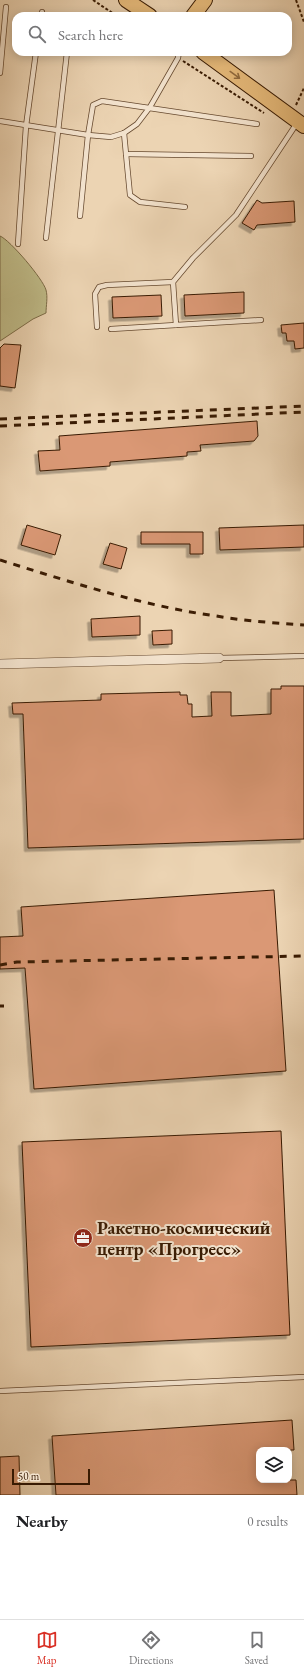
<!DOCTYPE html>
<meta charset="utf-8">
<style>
:root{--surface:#fff;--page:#f2f2f2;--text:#202124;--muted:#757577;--line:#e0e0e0;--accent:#d93025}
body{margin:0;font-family:"EB Garamond",serif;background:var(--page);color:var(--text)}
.controls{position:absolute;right:12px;bottom:12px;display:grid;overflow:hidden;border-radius:8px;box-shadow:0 2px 10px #0003}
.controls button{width:36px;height:36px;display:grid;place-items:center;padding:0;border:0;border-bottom:1px solid var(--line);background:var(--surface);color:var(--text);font:20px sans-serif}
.scale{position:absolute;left:12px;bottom:10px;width:78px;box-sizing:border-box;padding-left:4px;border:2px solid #391b03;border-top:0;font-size:11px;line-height:14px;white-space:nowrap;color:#391b03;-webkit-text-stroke:3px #f3e3ce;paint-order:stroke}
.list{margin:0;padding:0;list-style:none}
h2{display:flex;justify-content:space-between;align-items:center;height:52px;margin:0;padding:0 16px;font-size:17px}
h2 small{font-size:13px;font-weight:400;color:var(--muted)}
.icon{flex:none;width:22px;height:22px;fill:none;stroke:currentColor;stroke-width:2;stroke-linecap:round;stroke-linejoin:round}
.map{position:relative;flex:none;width:304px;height:1495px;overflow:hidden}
.search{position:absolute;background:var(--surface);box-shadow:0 2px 10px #0003;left:12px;right:12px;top:12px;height:44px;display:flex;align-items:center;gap:10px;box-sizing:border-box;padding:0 14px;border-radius:12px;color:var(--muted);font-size:15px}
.sheet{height:124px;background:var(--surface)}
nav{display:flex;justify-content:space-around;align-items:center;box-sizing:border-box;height:56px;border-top:1px solid var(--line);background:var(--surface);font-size:11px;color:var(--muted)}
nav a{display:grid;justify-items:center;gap:2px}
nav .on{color:var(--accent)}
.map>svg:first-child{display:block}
.green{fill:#bfbb88;stroke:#7c6b46}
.building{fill:#da9874;stroke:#391b03;filter:url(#shadow)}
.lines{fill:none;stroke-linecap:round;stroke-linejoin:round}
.lane-casing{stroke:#66492f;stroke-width:6}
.street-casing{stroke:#66492f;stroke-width:10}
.primary-casing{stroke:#391b03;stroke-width:16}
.path{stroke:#391b03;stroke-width:2;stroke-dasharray:3 2;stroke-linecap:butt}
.lane{stroke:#f3e3ce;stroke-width:4.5}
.street{stroke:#f3e3ce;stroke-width:9}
.primary{stroke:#e6ba7a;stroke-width:14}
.rail{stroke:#391b03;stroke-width:3;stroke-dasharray:7 7;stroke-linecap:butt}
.oneway{stroke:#906a3e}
.labels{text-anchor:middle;stroke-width:4;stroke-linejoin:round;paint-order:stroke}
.poi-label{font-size:18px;font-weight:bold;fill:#391b03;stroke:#f3e3ce;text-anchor:start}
</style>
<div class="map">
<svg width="304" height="1495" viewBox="0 0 304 1495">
<defs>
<filter id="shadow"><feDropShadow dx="-3.5" dy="3.5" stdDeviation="0" flood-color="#0004"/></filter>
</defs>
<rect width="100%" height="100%" fill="#ecd4b3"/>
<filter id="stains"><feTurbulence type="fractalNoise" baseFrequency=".005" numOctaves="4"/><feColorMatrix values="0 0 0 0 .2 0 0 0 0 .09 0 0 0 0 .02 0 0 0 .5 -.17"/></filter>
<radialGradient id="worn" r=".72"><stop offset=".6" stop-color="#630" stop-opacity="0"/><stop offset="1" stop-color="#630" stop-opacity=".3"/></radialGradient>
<!-- green -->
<path class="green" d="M0,236c10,4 43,43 46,54 2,7 0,16 0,23l-13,6 -33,22z"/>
<!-- building -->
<g class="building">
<polygon points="257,200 262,203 294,201 295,222 257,225 254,230 242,223"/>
<polygon points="244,292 244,313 185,316 184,295"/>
<polygon points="161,295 162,316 113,318 112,297"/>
<polygon points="304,323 304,348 295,349 294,341 287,341 286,333 282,333 281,325"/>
<polygon points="4,344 21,345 15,388 0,386 0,348"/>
<polygon points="257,421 258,436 254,441 200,445 201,451 187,452 187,456 110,462 110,466 40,471 38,451 60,450 59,436"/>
<polygon points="27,525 61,535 55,555 21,545"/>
<polygon points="304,525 304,547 220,550 219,528"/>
<polygon points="141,532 203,532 203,554 190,554 190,544 141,544"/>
<polygon points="110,543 127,548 121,569 103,564"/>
<polygon points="140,616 140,635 92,637 91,619"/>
<polygon points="172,630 172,644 153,645 152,631"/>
<polygon points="281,686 304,686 304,839 28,848 23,714 13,714 12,703 101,700 101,694 180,692 180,695 187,695 188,704 192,704 192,717 212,716 211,692 231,692 231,716 271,714 271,689 281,689"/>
<polygon points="274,890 286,1071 34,1089 25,968 0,969 0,937 23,936 21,907"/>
<polygon points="281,1131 290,1335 31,1347 22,1142"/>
<polygon points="292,1420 294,1450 259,1450 259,1480 296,1480 297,1495 56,1495 52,1436"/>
<polygon points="19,1456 20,1495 0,1495 0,1457"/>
</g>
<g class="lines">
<defs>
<g id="lane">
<polyline points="41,16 42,12"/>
<polyline points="0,73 6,7"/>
<polyline points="0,121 88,135 111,137 124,133 137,124 150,107 178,58 179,52"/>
<polyline points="124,133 126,154 251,156"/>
<polyline points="126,154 130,195 140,202 185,207"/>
<polyline points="80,216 88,135 93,105 102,101 257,124"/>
<polyline points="46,238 67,52"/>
<polyline points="18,244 26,126 36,52"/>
<polyline points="261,320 176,325 173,282 193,258 236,215 297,123"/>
<polyline points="97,327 95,294 99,287 107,285 173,282"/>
<polyline points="111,329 176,325"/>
<polyline points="219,658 304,656"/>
<polyline points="0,1391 304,1377"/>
</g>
<polyline id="street" points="0,664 219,658"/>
<g id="primary">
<polyline points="126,0 150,16"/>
<polyline points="193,16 205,0"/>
<polyline points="203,52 304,126"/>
</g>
</defs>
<!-- lane casing -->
<use href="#lane" class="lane-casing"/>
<!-- street casing -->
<use href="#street" class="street-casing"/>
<!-- primary casing -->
<use href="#primary" class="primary-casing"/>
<!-- path -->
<g class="path">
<polyline points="93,0 117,16"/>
<polyline points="296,0 304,22"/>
<polyline points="183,61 264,113"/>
<polyline points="296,105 304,88"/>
</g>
<!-- lane -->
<use href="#lane" class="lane"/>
<!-- street -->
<use href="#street" class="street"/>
<!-- primary -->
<use href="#primary" class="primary"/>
<!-- rail -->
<g class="rail">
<polyline points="0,419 304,406"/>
<polyline points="0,426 304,412"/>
<path d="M0,560c71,22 143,46 216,56 29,5 59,7 88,9"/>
<polyline points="0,965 17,962 304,956"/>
<polyline points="0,1006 4,1006"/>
</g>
</g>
<!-- one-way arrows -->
<defs><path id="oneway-shaft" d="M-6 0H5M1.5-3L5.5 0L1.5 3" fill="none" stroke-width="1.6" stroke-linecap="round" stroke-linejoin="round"/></defs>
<use class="oneway" href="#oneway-shaft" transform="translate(235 75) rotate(36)"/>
<!-- icons -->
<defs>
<symbol id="office-disc" viewBox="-11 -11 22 22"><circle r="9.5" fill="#8f2418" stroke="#f3e3ce"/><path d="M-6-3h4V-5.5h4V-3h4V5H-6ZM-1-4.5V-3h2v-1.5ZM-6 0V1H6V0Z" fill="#fff"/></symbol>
</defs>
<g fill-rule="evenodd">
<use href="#office-disc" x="72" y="1227" width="22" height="22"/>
</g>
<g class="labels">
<!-- poi labels -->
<g class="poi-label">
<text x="97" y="1234">Ракетно-космический<tspan x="97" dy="21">центр «Прогресс»</tspan></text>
</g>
</g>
<rect width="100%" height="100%" filter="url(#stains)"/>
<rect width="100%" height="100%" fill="url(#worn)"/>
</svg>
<div class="controls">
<button><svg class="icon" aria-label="layers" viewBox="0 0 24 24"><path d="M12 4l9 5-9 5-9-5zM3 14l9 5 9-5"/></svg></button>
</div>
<div class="scale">50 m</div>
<div class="search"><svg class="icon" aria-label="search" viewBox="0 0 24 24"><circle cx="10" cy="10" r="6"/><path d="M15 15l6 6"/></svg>Search here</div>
</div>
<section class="sheet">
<h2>Nearby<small>0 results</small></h2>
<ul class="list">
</ul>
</section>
<nav>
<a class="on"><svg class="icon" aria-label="map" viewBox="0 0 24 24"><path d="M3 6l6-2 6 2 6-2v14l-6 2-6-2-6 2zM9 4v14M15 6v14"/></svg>Map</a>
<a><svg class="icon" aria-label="directions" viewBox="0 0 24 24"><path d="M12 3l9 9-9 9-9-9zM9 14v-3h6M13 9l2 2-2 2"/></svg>Directions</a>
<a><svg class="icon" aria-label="saved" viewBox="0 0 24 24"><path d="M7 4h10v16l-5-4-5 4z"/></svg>Saved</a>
</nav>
